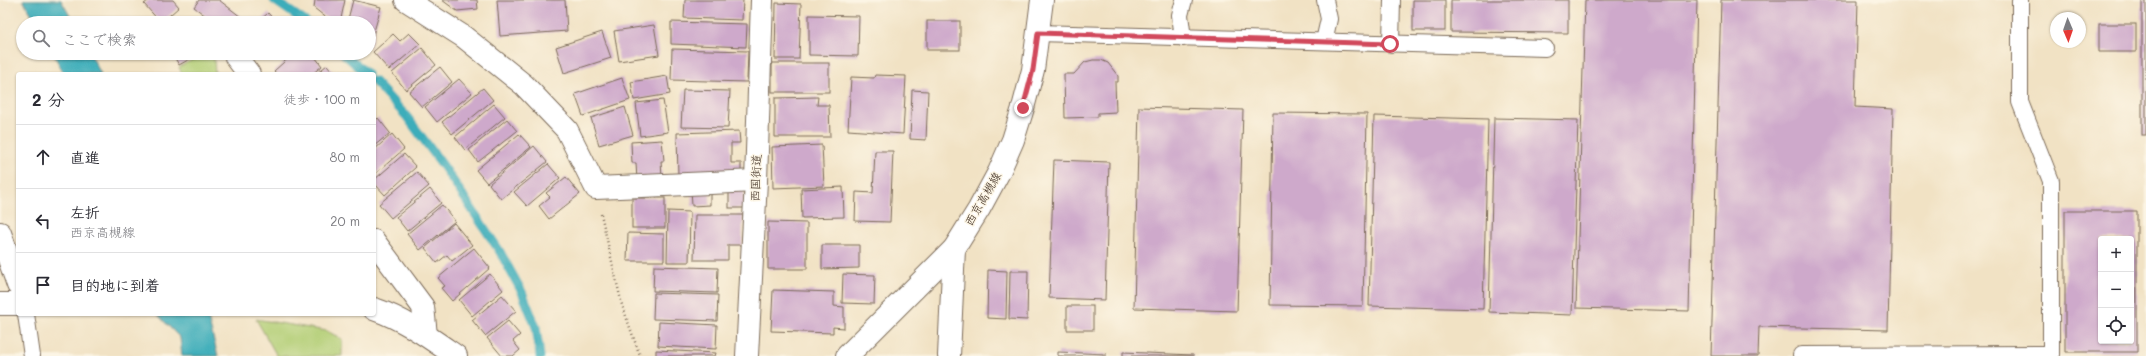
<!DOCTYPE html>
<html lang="ja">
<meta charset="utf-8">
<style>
:root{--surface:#fff;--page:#f2f2f3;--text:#2b2b33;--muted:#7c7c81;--line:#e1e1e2}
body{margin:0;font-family:Mali,"Klee One",sans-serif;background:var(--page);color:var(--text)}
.controls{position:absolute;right:12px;bottom:12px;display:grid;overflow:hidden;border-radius:4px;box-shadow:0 1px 3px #0004}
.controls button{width:36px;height:36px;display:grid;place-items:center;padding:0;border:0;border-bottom:1px solid var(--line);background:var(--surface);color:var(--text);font:20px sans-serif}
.compass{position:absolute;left:2050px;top:12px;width:36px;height:36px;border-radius:50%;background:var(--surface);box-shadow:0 1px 3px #0004;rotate:178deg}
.stop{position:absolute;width:12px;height:12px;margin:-9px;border:3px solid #d1495b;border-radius:50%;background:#fff}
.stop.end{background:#d1495b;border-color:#fff;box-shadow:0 1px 4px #0008}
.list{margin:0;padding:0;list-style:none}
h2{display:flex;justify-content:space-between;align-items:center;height:52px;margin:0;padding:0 16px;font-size:17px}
h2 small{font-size:13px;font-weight:400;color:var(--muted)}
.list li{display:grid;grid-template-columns:26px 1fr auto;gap:12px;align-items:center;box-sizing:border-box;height:64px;padding:0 16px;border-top:1px solid var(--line)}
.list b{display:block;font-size:15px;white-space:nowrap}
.list p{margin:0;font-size:13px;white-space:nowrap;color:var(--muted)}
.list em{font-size:13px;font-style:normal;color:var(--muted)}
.icon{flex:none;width:22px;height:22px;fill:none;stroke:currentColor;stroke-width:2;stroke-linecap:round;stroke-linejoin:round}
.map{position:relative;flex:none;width:2146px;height:356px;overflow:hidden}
.search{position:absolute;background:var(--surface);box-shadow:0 1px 3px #0004;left:16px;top:16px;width:360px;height:44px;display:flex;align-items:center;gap:10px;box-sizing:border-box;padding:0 14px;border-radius:22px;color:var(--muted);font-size:15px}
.panel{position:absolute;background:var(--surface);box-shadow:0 1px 3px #0004;left:16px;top:72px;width:360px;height:244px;border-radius:4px}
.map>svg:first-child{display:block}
.green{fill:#b1cd73;stroke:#767c48}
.water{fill:#3eadba;stroke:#3c6c6c}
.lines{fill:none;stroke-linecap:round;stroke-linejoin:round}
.stream{stroke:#3eadba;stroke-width:9}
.building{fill:#cea9cb;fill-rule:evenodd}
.service-casing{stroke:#7b6a58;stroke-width:18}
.minor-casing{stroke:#7b6a58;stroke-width:24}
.primary-casing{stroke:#7b6a58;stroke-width:24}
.path{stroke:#7b6a58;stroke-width:2.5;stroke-dasharray:1 3;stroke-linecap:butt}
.service{stroke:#fff;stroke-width:16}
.minor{stroke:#fff;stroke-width:22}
.primary{stroke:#fff;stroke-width:22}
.route{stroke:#d1495b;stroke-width:5}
.labels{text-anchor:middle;stroke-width:3;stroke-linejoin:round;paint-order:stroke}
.street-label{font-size:12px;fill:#3b2a1e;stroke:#fcf5e5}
</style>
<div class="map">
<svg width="2146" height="356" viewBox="0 0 2146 356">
<rect width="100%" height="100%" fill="#fcf5e5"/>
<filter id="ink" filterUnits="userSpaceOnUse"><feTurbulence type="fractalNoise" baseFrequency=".025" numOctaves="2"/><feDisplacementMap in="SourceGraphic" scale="8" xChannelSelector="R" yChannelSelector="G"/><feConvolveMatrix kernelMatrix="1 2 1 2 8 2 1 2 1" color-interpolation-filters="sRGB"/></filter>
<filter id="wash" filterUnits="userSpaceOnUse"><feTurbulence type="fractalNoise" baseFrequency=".012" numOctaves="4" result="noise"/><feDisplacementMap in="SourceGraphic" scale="16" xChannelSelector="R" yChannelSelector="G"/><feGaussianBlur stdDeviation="0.9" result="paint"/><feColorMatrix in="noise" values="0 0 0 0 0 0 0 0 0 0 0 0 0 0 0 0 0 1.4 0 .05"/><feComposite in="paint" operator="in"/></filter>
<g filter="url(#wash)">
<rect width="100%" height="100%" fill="#f1e2c4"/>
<!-- green -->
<g class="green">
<polygon points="205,53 214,58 215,74 182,74 179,67"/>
<polygon points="256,319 327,331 342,339 342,356 277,356"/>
</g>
<!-- water -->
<g class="water">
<polygon points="23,0 61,0 74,23 37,23"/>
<polygon points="53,53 90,53 101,74 64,74"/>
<polygon points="157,314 207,314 218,356 182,356 180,338"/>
</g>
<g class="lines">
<!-- stream -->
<g class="stream">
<polyline points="274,0 307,23"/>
<polyline points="343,53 367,74"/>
<polyline points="374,81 407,117 444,167 499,250 522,292 536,327 540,356"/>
</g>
</g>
<g id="blocks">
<!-- building -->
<g class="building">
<polygon points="149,0 173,0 179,7 161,23 144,4"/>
<polygon points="199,0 219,0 241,17 236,23 215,23 194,7"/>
<polygon points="315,0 345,0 340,23 333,23 314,8"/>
<polygon points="353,0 381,7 369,49 369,23 347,23"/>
<polygon points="442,0 477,0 478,9 457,11"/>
<polygon points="497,0 565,0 567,31 500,36"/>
<polygon points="685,0 743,0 742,20 684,18"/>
<rect x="1413" y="0" width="32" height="31"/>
<polygon points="1451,0 1568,0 1568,33 1451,32"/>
<polygon points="1585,0 1697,0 1689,311 1576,308"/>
<polygon points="1721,0 1858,0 1855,107 1893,109 1888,330 1759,327 1758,356 1711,356"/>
<rect x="2142" y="0" width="4" height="135"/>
<polygon points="776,3 801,4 799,59 775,59"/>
<polygon points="268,13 277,23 257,23"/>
<polygon points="809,15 859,16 858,56 809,55"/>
<rect x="927" y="21" width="33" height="29"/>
<polygon points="671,22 747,24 746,47 671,44"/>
<rect x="2099" y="24" width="37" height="28"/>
<polygon points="654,25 659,55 619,61 614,31"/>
<polygon points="602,32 611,58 564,73 556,47"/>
<polygon points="409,33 420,44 389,70 373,52 393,34 400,41"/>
<polygon points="422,48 436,65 406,90 392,73"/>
<polygon points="672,49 748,51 747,82 671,80"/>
<polygon points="172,53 196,53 197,55 179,65"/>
<polygon points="294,53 312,53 322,66 312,74 277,74 274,71"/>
<polygon points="1093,60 1101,60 1108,63 1118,76 1118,82 1115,82 1116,112 1098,113 1098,117 1065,118 1064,74 1074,74 1085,62"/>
<rect x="772" y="63" width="57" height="29"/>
<polygon points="327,65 335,74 316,74"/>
<polygon points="440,67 452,82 422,107 409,92"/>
<polygon points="875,75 906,76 903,134 848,130 851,77 874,78"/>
<polygon points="667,76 670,94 634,100 631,82"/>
<polygon points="622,78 630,100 583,116 575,94"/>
<polygon points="459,79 472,93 437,122 425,107"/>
<polygon points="483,88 493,100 452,134 442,122"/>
<polygon points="683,90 730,91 728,128 681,127"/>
<polygon points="912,90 928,91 926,140 910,139"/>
<polygon points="818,97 817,105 829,105 830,137 775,137 775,98"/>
<polygon points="663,100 668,132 640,136 636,103"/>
<polygon points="494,104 505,117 465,150 455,137"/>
<polygon points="625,107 633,135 599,145 591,118"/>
<polygon points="1139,107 1243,110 1237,311 1134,308"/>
<polygon points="1273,113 1367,114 1363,306 1270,305"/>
<polygon points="1374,116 1488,119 1483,309 1369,306"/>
<polygon points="378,118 390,133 374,146 374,122"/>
<polygon points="1494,118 1578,120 1572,315 1489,312"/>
<polygon points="507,119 517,131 478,162 469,150"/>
<polygon points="739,131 740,143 731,143 731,163 741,163 741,174 678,176 677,133"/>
<polygon points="392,134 404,149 374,175 374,150"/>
<polygon points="519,134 531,147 487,183 476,170"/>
<polygon points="662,140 664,161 661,161 662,178 637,180 636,163 632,163 631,142"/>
<polygon points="822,145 824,186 773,188 772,147"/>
<polygon points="534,146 547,162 501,199 489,184"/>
<polygon points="875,151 893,151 890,222 855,221 856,192 873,193"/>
<polygon points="404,154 416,167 385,195 374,183 374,180"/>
<polygon points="1054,160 1109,162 1105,300 1049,298"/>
<polygon points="548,164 560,178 527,206 514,192"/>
<polygon points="417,172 429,186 391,218 379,204"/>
<polygon points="566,177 580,194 549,219 539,206 550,197 546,193"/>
<rect x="729" y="187" width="15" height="21"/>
<polygon points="843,187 844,217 802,218 801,189"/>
<polygon points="710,188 710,205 692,206 691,189"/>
<polygon points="430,189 441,203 407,231 396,217"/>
<rect x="632" y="198" width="33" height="30"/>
<polygon points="442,205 455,221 420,250 407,234"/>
<polygon points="668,211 690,212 689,262 667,262"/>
<path d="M2065,211h72v141h-72zM2101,239h30v102h-30z"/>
<polygon points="695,215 743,215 742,245 728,245 728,260 694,260"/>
<polygon points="768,222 807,223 807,269 768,269"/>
<polygon points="454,223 472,245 452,261 447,255 437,263 425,248"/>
<polygon points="628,233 664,234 664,261 627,261"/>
<polygon points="822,245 859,245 859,268 822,269"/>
<polygon points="474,248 490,268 452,301 441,288 445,286 438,278"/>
<polygon points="654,266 718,268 717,293 653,291"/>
<polygon points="988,270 1007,271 1006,319 987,318"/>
<polygon points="1010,271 1028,271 1027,320 1009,319"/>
<polygon points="490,274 503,290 472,316 459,300"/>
<polygon points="843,274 875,275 874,304 842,303"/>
<polygon points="773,290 834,292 834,306 844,307 844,328 833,327 833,333 771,331"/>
<polygon points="654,293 718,295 717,321 653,319"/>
<polygon points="502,295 516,311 485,336 472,320"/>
<rect x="1067" y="306" width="26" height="24"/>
<polygon points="508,321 520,335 513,341 520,350 513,356 502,356 487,338"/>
<polygon points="659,322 717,325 716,349 658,346"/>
<polygon points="656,350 716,353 715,356 656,356"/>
<polygon points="1058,352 1106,354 1106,356 1058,356"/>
<polygon points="1123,352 1193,355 1193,356 1123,356"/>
</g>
</g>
</g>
<g filter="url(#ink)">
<use href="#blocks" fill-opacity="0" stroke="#7b6a58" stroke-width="1"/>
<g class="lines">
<defs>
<g id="service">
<polyline points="2020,0 2020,102 2051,181 2051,356"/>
<polyline points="1038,33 1545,48"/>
<polyline points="1183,38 1180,15 1184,0"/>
<polyline points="1324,41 1329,19 1325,0"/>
<polyline points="1391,44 1392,0"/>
<polyline points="26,314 32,356"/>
<polyline points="1801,355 2051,354"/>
</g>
<g id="minor">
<polyline points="406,0 464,37 524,85 567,130 596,188 756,181"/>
<polyline points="236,57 249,74"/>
<polyline points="0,233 18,285"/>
<polyline points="374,241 423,307 426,335"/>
<polyline points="747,356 756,181 762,0"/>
<polyline points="949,356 954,249"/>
</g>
<g id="primary">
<polyline points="0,304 18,304"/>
<path d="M374,309c30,10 56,29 82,47"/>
<polyline points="847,356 954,249 979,209 999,172 1013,140 1023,108 1033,70 1042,0"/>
</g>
</defs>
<!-- service casing -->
<use href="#service" class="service-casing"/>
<!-- minor casing -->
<use href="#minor" class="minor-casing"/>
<!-- primary casing -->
<use href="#primary" class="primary-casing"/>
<!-- path -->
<polyline class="path" points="601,214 622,305 640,356"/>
<!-- service -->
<use href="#service" class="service"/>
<!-- minor -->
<use href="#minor" class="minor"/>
<!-- primary -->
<use href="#primary" class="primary"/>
</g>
</g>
<g class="lines" filter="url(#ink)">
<!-- route -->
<polyline class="route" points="1023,108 1033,70 1038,33 1390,44"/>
</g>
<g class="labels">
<!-- street labels -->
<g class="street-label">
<text transform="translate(756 178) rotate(-88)" y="4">西国街道</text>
<text transform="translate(983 199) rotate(-60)" y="4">西京高槻線</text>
</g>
</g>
</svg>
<div class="controls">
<button>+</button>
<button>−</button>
<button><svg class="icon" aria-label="locate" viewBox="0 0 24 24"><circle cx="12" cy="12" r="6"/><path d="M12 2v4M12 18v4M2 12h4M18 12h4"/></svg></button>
</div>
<svg class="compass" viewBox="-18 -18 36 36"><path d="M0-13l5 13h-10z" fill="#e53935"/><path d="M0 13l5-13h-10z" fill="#7c7c81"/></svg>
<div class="stop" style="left:1390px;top:44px"></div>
<div class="stop end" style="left:1023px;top:108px"></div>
<div class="search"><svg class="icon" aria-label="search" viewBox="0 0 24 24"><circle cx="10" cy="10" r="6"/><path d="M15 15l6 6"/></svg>ここで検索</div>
<section class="panel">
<h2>2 分<small>徒歩 · 100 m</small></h2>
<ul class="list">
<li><svg class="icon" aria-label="ahead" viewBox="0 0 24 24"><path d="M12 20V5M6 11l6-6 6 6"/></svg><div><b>直進</b></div><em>80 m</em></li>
<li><svg class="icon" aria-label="left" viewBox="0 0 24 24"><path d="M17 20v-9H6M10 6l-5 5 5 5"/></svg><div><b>左折</b><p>西京高槻線</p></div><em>20 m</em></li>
<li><svg class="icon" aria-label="arrive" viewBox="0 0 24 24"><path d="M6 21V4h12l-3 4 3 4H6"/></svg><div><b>目的地に到着</b></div></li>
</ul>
</section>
</div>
